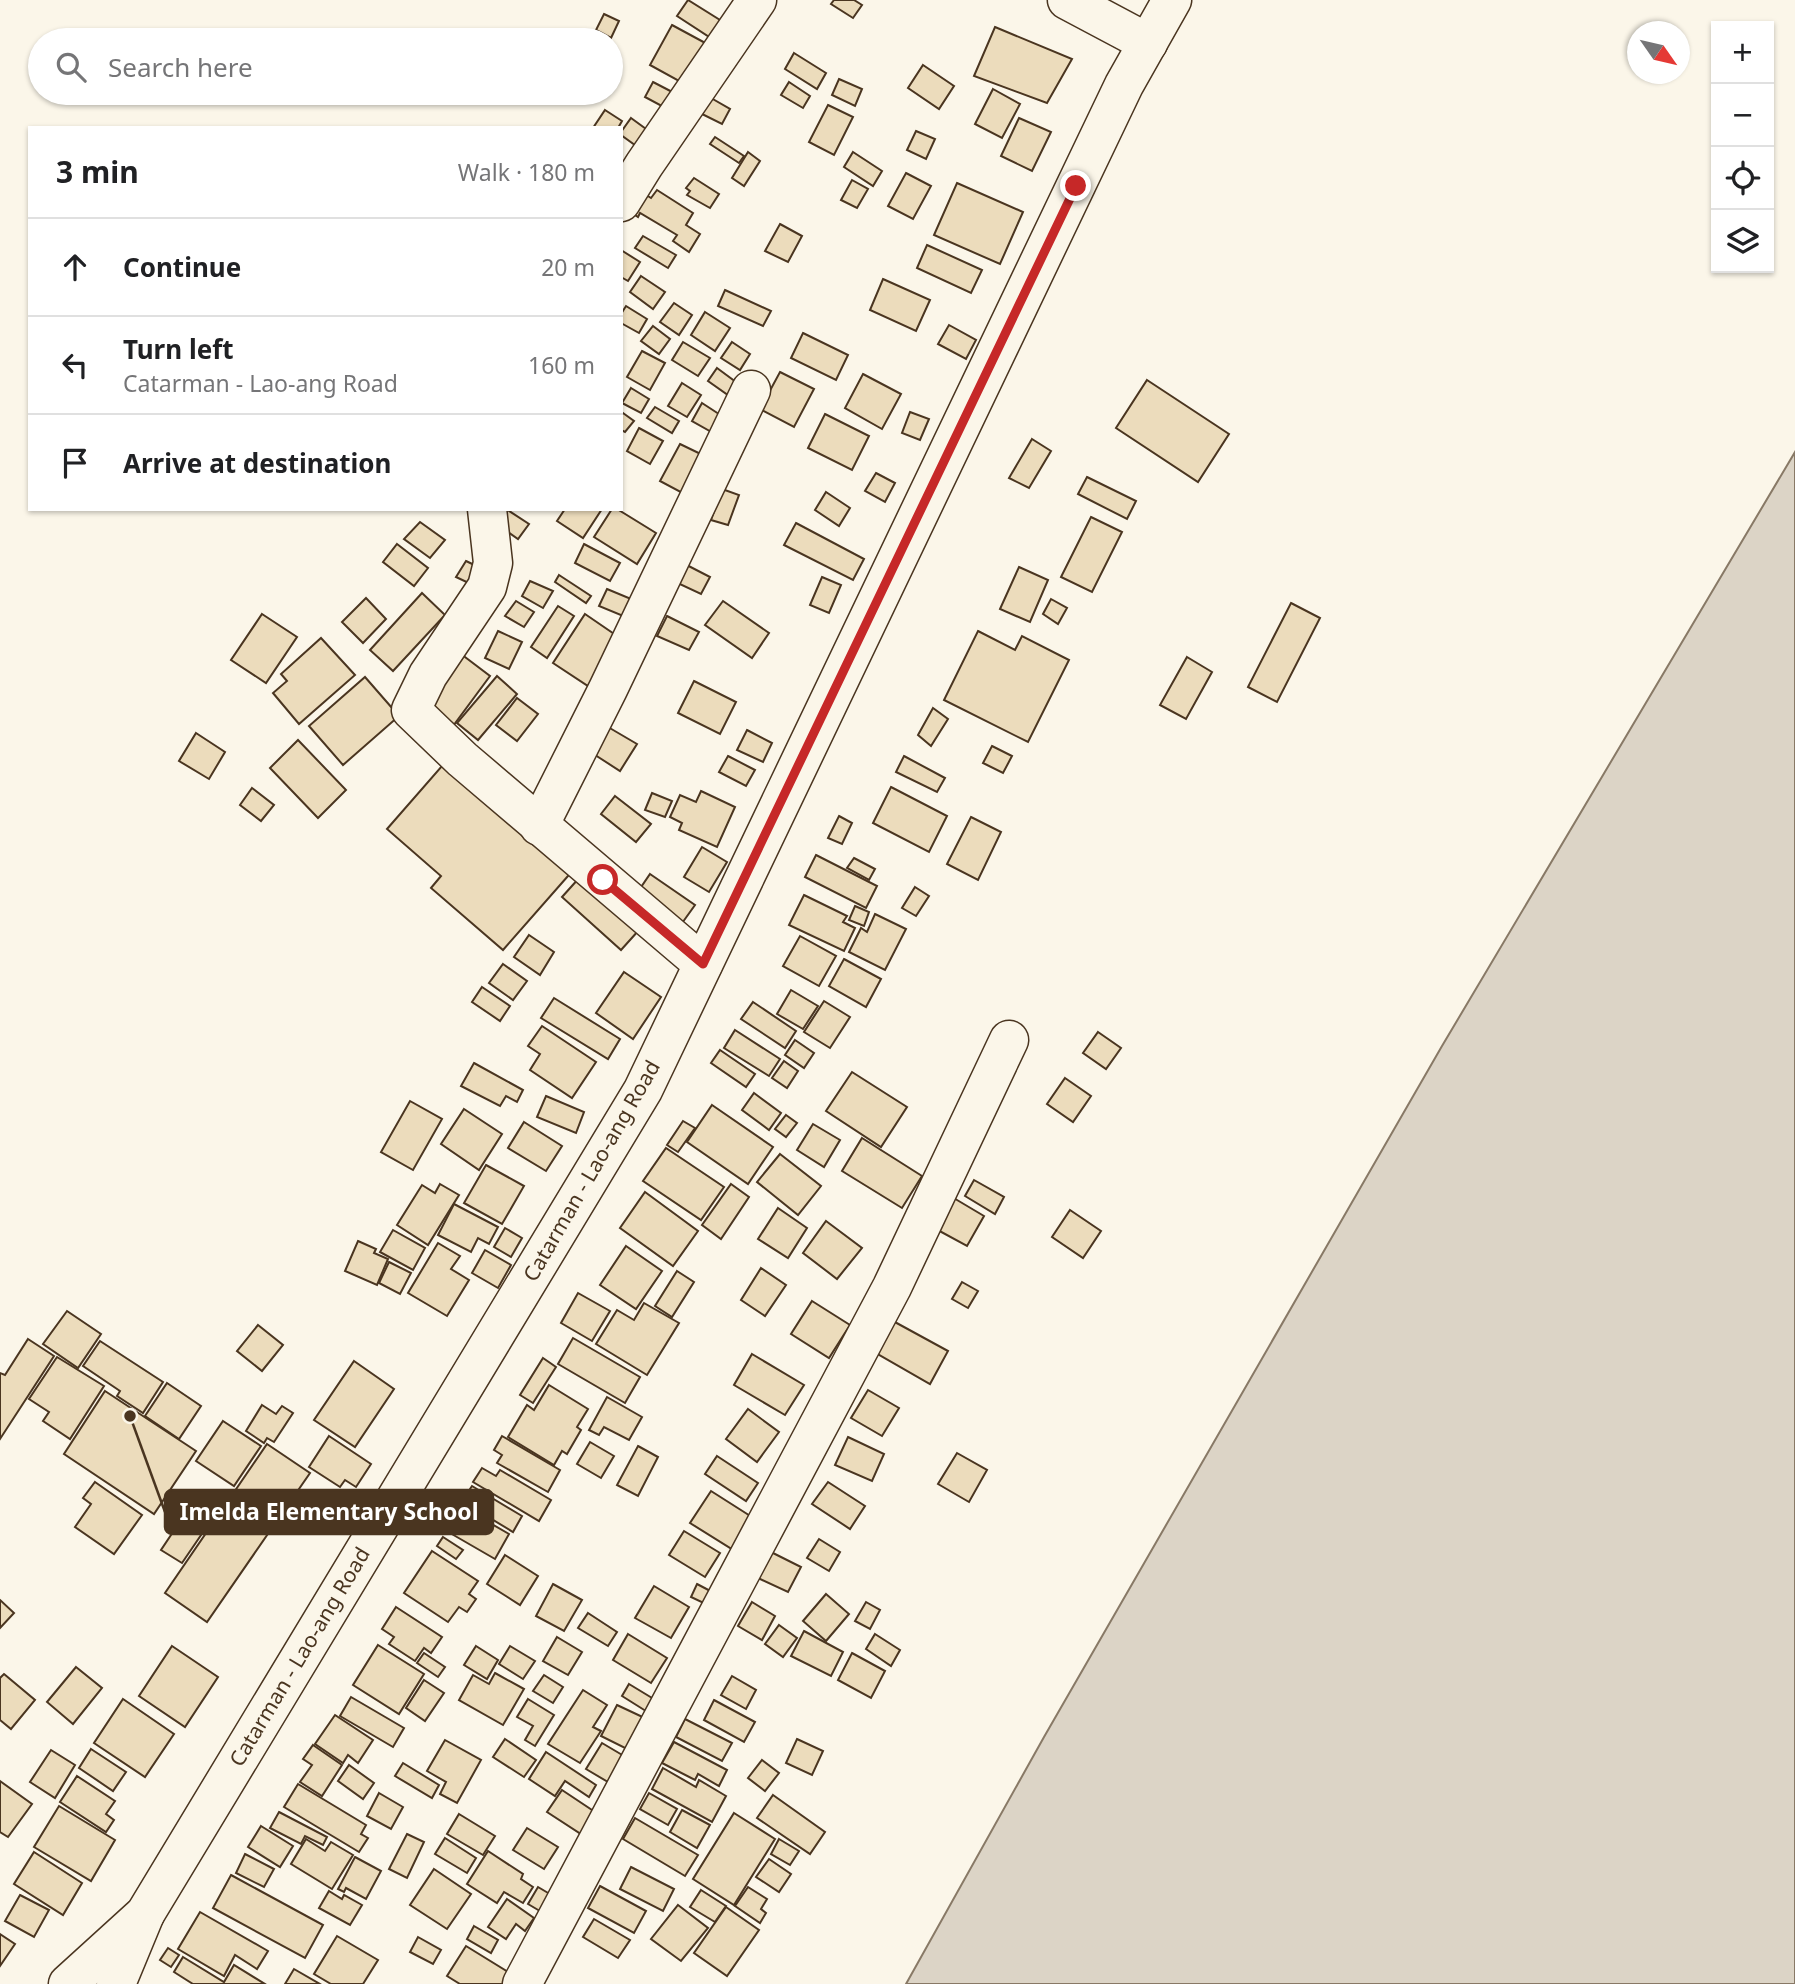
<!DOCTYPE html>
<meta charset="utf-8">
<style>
:root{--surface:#fff;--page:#f6f6f6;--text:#202124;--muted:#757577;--line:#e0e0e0}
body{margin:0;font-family:"Noto Sans",sans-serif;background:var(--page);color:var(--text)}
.controls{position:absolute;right:21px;top:21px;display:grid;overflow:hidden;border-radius:0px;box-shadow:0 2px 5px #0004}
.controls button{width:63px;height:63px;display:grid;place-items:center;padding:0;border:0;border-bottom:2px solid var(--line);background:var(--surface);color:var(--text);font:35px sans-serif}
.compass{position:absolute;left:1627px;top:21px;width:63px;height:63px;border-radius:50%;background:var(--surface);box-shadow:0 2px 5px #0004;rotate:124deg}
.stop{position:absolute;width:21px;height:21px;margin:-16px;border:5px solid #c62828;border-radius:50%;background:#fff}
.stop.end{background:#c62828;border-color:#fff;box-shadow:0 2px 7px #0008}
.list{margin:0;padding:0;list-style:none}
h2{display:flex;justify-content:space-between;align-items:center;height:91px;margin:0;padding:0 28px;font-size:30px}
h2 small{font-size:23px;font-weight:400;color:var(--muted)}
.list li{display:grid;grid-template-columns:46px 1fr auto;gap:21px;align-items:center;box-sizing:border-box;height:98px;padding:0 28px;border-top:2px solid var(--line)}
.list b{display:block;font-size:26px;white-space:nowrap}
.list p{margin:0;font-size:23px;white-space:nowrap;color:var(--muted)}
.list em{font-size:23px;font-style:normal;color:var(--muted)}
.icon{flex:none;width:38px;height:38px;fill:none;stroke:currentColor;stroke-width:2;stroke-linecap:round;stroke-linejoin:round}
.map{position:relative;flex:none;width:1795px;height:1984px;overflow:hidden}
.search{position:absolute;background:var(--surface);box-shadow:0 2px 5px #0004;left:28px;top:28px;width:595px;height:77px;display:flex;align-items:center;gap:18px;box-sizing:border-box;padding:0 24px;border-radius:38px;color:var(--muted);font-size:26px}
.panel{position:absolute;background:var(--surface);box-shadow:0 2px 5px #0004;left:28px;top:126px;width:595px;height:385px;border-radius:0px}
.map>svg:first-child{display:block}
.water{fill:#dcd4c6;stroke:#887966;stroke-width:2}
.building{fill:#ecdcbc;stroke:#4a3520;stroke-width:2}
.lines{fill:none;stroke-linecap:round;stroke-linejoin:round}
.minor-casing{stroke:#4a3520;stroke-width:41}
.major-casing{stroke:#4a3520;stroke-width:41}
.minor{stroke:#fbf6e9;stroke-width:38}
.major{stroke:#fbf6e9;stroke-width:38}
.route{stroke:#c62828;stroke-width:9}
.labels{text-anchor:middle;stroke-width:5;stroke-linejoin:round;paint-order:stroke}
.street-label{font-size:21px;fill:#4a3520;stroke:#fbf6e9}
.leader{fill:none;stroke:#4a3520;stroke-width:2.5}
.callout-dot{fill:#4a3520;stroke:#fbf6e9;stroke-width:2.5}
.callout{fill:#4a3520;stroke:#4a3520;stroke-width:2.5}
.callout-label{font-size:23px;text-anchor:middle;font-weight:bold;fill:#fff}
</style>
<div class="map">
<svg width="1795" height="1984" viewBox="0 0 1795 1984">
<rect width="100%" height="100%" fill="#fbf6e9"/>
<!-- water -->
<polygon class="water" points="1795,452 1795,1984 906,1984 1044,1737 1442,1046"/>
<!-- building -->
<g class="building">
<polygon points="688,0 728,25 717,42 677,16"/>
<polygon points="834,0 854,0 862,5 853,18 831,4"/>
<polygon points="604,14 619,21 611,38 596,30"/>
<polygon points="672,25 709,45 688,86 650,65"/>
<polygon points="995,27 1072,59 1047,103 974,76"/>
<polygon points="794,53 826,73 817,89 785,69"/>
<polygon points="923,65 954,86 939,109 908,88"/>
<polygon points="839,79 862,89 855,106 832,95"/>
<polygon points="653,82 680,96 671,111 645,97"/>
<polygon points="789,82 810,96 803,108 781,95"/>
<polygon points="993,89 1020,104 1002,138 975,124"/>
<polygon points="711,98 730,109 722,124 702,114"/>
<polygon points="828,105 853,117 834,155 809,142"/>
<polygon points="605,110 622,121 618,128 593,128"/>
<polygon points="631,118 657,137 646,153 621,135 621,132"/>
<polygon points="1019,118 1051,132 1032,171 1001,156"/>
<polygon points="916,131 935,139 926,159 907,150"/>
<polygon points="715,137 744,156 739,163 710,144"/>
<polygon points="748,152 760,161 744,186 732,178"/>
<polygon points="853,152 882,171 873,186 844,167"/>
<polygon points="906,173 931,186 913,219 888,206"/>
<polygon points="694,178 719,194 710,208 687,195 690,191 686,188"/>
<polygon points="852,180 868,189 857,208 841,200"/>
<polygon points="957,183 1023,212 1000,264 934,235"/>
<polygon points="637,189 651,198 657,190 693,213 686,225 700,234 689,252 673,241 677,235 640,213 638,217 626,209"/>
<polygon points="780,224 802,236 788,262 765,251"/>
<polygon points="643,236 676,255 668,268 635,248"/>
<polygon points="927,245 982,270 971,293 917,268"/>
<polygon points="621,250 640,262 628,281 621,277"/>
<polygon points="641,276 665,292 653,309 630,292"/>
<polygon points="883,279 930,300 916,331 870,310"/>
<polygon points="725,290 771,311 763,326 718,306"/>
<polygon points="674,303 692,315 679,335 660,322"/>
<polygon points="626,306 647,319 639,333 621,323 621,314"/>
<polygon points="705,312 730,328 715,351 691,335"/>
<polygon points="949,325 976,340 966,359 938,344"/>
<polygon points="653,326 670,339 659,354 641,341"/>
<polygon points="803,333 848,355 836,380 791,358"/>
<polygon points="683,342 710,358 698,376 672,360"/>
<polygon points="732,342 750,354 740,370 721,358"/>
<polygon points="642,351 665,363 650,390 627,377"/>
<polygon points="717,368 744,388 735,400 708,381"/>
<polygon points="780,372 814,389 794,427 760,409"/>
<polygon points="863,374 901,394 882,429 845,408"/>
<polygon points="1147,380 1229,434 1198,482 1116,428"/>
<polygon points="682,383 701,395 687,417 668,406"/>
<polygon points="631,388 649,399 641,413 622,403"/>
<polygon points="702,403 725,418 715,434 692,421"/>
<polygon points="655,407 679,421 672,433 647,418"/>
<polygon points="910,412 929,419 920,440 902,433"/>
<polygon points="623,413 634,421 625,432 621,430 621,415"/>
<polygon points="825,414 869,436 852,470 808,448"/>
<polygon points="639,428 663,441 650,464 627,451"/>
<polygon points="1032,439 1051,451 1029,488 1009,478"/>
<polygon points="680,444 709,458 688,496 660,481"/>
<polygon points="876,473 895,483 885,502 865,491"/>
<polygon points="1087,477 1136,501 1127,519 1078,494"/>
<polygon points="722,489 739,495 728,525 711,520"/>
<polygon points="826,492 850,508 839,526 815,510"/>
<polygon points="506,509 529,524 518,539 495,523"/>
<polygon points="565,509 602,509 583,538 557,521"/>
<polygon points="612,509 617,509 656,533 637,564 594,537"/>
<polygon points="1091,517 1122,532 1092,592 1061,577"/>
<polygon points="420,522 445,540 430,558 404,539"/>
<polygon points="796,523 864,559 853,580 784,545"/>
<polygon points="397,544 428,568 414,586 383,562"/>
<polygon points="584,544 620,563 610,581 575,563"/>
<polygon points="677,560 710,577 701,594 669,579"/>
<polygon points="466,561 487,571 477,587 456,577"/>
<polygon points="1019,567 1048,580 1030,622 1000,609"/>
<polygon points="559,575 591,596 586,603 555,582"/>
<polygon points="822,577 841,585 829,613 810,605"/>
<polygon points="530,581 553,591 543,608 522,596"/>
<polygon points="607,589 636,601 628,618 599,606"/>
<polygon points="422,593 445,615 393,671 370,650"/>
<polygon points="366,598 386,619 363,643 342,622"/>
<polygon points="1051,599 1067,608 1058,624 1043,614"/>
<polygon points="516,601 534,612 524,627 505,616"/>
<polygon points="723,601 769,633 752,658 705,625"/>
<polygon points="1291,603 1320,618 1277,702 1248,687"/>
<polygon points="558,606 574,616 547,658 531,647"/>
<polygon points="262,614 297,637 266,683 231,660"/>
<polygon points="585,614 620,638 588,686 553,663"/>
<polygon points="667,616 699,632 689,650 657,636"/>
<polygon points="498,631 522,642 509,669 485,658"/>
<polygon points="978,631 1015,650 1022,636 1069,660 1028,742 944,700"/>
<polygon points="321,638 355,675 299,724 273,693 287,681 281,674"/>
<polygon points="461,654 490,676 453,726 423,704"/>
<polygon points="1187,657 1212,672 1186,719 1160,705"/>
<polygon points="497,676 517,694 478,740 457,723"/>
<polygon points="365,677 399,716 343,765 309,726"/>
<polygon points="694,681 736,702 720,734 678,713"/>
<polygon points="517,698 538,714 517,741 496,725"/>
<polygon points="933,708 948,719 931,746 918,735"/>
<polygon points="608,727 637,744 620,771 592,753"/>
<polygon points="747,730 772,743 763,762 737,750"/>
<polygon points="196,733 225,752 209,779 179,761"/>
<polygon points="298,740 346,790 318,818 270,768"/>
<polygon points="992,746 1012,756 1003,773 983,763"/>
<polygon points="728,756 755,770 746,786 719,772"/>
<polygon points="904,756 945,778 937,792 896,772"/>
<polygon points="449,758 575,868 503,950 431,888 441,876 387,829"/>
<polygon points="891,787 947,816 929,852 873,823"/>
<polygon points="252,788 274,805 261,821 240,805"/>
<polygon points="701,791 735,807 717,847 679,830 682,823 670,817 680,795 696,802"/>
<polygon points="652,793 672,801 665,817 645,810"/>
<polygon points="615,796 651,824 636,842 601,814"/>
<polygon points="839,816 852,823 842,844 828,838"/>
<polygon points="971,817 1001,832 978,880 947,864"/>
<polygon points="702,847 727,862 709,892 684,877"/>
<polygon points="816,855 877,886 866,908 805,877"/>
<polygon points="854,858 875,869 869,880 847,868"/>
<polygon points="650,874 695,905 680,926 635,896"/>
<polygon points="580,877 639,930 621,950 562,897"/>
<polygon points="915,887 929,896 916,916 902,908"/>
<polygon points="804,895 847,916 843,922 855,928 844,951 789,925"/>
<polygon points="855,906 869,912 864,926 849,920"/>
<polygon points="875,914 906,929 885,970 849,952 861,928 867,932"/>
<polygon points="529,935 554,952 540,975 514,957"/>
<polygon points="800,936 836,956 819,986 783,966"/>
<polygon points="844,959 881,979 866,1007 829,986"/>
<polygon points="503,964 527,981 513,1000 489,983"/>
<polygon points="624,972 661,997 633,1039 596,1013"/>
<polygon points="482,987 510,1006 500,1021 472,1002"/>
<polygon points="791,990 818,1006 803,1029 777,1014"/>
<polygon points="554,998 620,1039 608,1059 541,1018"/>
<polygon points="824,1001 850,1017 830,1048 804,1032"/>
<polygon points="753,1002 796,1031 785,1048 741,1019"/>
<polygon points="542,1026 596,1062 572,1098 530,1070 540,1054 528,1046"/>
<polygon points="735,1030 780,1059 769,1076 724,1048"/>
<polygon points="1098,1032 1121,1048 1106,1069 1083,1053"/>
<polygon points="795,1040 814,1053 804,1068 785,1055"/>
<polygon points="720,1050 755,1074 746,1087 711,1063"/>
<polygon points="784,1061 798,1071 787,1088 772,1078"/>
<polygon points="474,1063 523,1090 517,1102 506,1096 500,1106 461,1086"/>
<polygon points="852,1072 907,1107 881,1147 826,1111"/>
<polygon points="1065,1078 1091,1096 1073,1122 1047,1104"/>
<polygon points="754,1093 781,1113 769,1130 742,1110"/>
<polygon points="546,1096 584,1112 576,1133 537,1117"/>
<polygon points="410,1101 442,1119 413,1170 381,1152"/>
<polygon points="712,1105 773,1147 748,1184 687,1142"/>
<polygon points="464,1109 502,1134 479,1170 441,1144"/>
<polygon points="786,1115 797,1123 786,1137 775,1129"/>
<polygon points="683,1121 695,1128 678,1152 667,1145"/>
<polygon points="524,1122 562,1146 546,1171 508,1148"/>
<polygon points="813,1124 840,1140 824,1167 797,1150"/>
<polygon points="862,1138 922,1176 902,1208 842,1171"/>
<polygon points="666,1148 724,1187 701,1220 643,1181"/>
<polygon points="780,1154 821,1186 798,1215 757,1182"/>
<polygon points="486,1165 524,1186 502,1224 464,1203"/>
<polygon points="974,1180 1004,1197 995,1214 965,1196"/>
<polygon points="440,1184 459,1195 428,1245 397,1225 422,1185 435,1193"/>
<polygon points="731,1184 749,1197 721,1239 702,1225"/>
<polygon points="645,1192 698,1231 673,1266 620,1228"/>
<polygon points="952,1197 984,1216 967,1246 934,1228"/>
<polygon points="454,1204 498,1227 489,1244 478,1238 471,1252 438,1235"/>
<polygon points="778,1208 807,1228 788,1258 758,1239"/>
<polygon points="1070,1210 1101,1231 1083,1258 1052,1237"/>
<polygon points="826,1221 862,1248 837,1279 803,1253"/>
<polygon points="505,1228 522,1238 511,1257 494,1247"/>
<polygon points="393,1230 425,1248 413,1270 380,1252"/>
<polygon points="358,1241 376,1249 374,1253 388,1259 377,1285 345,1271"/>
<polygon points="438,1243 460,1256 451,1269 469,1280 447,1316 408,1293"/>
<polygon points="626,1246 662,1271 636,1309 600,1285"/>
<polygon points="485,1250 511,1265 498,1288 472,1273"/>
<polygon points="389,1262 411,1273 400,1294 379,1283"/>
<polygon points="761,1268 786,1285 765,1316 741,1300"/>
<polygon points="677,1271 694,1282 672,1317 655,1306"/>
<polygon points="962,1282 978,1291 968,1308 952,1299"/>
<polygon points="578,1293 610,1311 592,1341 561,1323"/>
<polygon points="812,1301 850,1325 829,1358 791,1334"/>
<polygon points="644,1303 679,1323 647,1375 596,1344 617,1310 634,1320"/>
<polygon points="67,1311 101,1334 78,1368 43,1344"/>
<polygon points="893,1321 948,1351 930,1384 876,1353"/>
<polygon points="258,1325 283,1345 262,1371 237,1351"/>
<polygon points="573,1338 640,1377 625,1403 558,1364"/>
<polygon points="28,1339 54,1356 0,1439 0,1373 5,1375"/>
<polygon points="100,1341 163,1382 143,1413 117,1396 120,1391 83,1366"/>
<polygon points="752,1354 804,1385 785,1415 734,1385"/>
<polygon points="57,1357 104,1386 70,1439 43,1421 49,1412 29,1399"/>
<polygon points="543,1358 556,1367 533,1403 520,1395"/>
<polygon points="354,1361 394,1389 355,1447 314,1420"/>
<polygon points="167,1383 201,1406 179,1439 145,1416"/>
<polygon points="549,1385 588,1409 577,1427 581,1430 567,1454 562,1451 554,1465 508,1437 527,1405 534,1410"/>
<polygon points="868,1390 899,1408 882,1436 851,1418"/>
<polygon points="105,1391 196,1451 154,1514 64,1454"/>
<polygon points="607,1397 642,1417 629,1440 604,1427 599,1435 589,1430"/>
<polygon points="262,1405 276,1414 282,1406 293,1413 274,1442 267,1438 264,1443 246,1431"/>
<polygon points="748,1409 779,1432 757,1462 726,1439"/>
<polygon points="223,1421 261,1446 234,1486 196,1461"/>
<polygon points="329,1436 371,1464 356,1487 345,1480 340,1487 309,1467"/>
<polygon points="502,1436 560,1470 548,1492 497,1463 502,1455 494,1450"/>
<polygon points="848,1437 884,1454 872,1481 835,1465"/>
<polygon points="590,1442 614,1456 601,1478 577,1464"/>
<polygon points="267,1444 310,1473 207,1622 165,1593"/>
<polygon points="638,1446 658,1457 638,1496 617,1485"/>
<polygon points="957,1453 987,1470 969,1502 938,1484"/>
<polygon points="717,1456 758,1483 746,1501 705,1474"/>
<polygon points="482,1468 496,1476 500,1470 551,1500 539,1521 473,1482"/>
<polygon points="95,1482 142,1515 114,1554 75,1527 91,1504 83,1498"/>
<polygon points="828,1482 865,1506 850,1529 812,1504"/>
<polygon points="472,1486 522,1516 513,1532 462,1501"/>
<polygon points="711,1491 755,1519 735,1551 690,1523"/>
<polygon points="464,1508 509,1534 495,1559 450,1533"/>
<polygon points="198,1509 212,1519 182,1563 161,1550 185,1514 192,1519"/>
<polygon points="684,1531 720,1553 705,1577 669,1555"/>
<polygon points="443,1537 463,1550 456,1559 437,1546"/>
<polygon points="819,1539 840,1552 829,1571 807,1558"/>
<polygon points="432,1551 478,1581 469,1594 476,1599 467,1612 459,1607 448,1622 404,1593"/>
<polygon points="771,1552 801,1567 788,1592 758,1578"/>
<polygon points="505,1555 538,1576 520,1605 487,1584"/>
<polygon points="553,1584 582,1600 564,1631 536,1616"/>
<polygon points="697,1584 718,1595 712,1607 691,1597"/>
<polygon points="654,1586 689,1607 671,1638 635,1618"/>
<polygon points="826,1594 849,1614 826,1641 803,1621"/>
<polygon points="0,1600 14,1613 0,1628"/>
<polygon points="752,1602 775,1616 762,1640 738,1626"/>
<polygon points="866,1602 880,1610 870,1629 855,1621"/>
<polygon points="396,1607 442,1637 431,1653 424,1648 415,1661 389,1644 394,1637 382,1629"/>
<polygon points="588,1613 617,1632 608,1646 578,1628"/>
<polygon points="779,1625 797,1638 783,1657 765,1644"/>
<polygon points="804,1631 843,1652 831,1676 791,1656"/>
<polygon points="628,1634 667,1658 651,1683 613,1660"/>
<polygon points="875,1634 900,1650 891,1666 866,1649"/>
<polygon points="557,1637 582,1652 568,1675 543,1661"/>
<polygon points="378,1645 424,1674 399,1714 353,1685"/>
<polygon points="172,1646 218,1677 185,1727 139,1696"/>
<polygon points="476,1646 498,1660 487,1679 464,1665"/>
<polygon points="510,1646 535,1661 523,1679 499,1664"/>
<polygon points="424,1653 445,1667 438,1677 417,1663"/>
<polygon points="852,1653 885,1671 871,1698 838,1680"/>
<polygon points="76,1667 102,1688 73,1724 47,1702"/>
<polygon points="495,1673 524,1689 503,1725 459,1700 473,1675 489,1684"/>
<polygon points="4,1674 35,1700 11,1729 0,1720 0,1678"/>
<polygon points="544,1675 563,1687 553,1703 533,1691"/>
<polygon points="732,1676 756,1690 746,1709 721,1695"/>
<polygon points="424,1680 444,1693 425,1721 406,1708"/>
<polygon points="629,1684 657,1701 649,1713 622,1696"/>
<polygon points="583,1690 607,1705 593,1727 601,1731 580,1763 548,1744"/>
<polygon points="351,1697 404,1728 393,1747 340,1716"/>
<polygon points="123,1699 174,1734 145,1777 94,1743"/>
<polygon points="528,1699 554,1715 535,1746 525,1740 533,1726 517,1717"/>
<polygon points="714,1700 755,1722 744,1742 704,1720"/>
<polygon points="617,1705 649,1720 633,1752 601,1736"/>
<polygon points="335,1715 373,1740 358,1763 348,1755 343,1763 315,1744"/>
<polygon points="685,1719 732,1743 722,1761 676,1737"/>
<polygon points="505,1739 536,1760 524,1777 493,1757"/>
<polygon points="797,1739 823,1751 812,1775 786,1763"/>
<polygon points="445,1740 481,1760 457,1803 440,1794 446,1782 427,1771"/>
<polygon points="674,1742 727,1770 719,1786 698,1774 695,1780 662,1763"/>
<polygon points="602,1743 629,1759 613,1785 586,1769"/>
<polygon points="313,1745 342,1765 322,1796 300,1782 312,1765 303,1759"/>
<polygon points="91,1749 126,1772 113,1791 79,1768"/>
<polygon points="51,1750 75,1765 55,1798 30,1782"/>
<polygon points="546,1752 596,1785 589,1797 565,1781 555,1796 529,1779"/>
<polygon points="762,1760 779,1773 765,1791 748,1778"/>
<polygon points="403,1763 439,1785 432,1798 395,1776"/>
<polygon points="349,1765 374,1783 363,1799 338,1781"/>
<polygon points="663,1768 696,1787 699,1780 726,1796 712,1822 652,1789"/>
<polygon points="77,1776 115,1801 106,1814 114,1820 106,1832 60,1802"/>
<polygon points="0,1781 32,1804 8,1837 0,1832"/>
<polygon points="298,1784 366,1825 361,1834 368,1838 359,1852 284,1807"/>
<polygon points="562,1790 598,1814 584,1836 547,1812"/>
<polygon points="379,1793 403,1807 391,1829 367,1816"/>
<polygon points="649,1793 677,1809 668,1825 640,1809"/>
<polygon points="773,1795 825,1832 810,1854 757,1818"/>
<polygon points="59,1806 115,1840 91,1881 34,1847"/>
<polygon points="682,1810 710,1825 697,1848 670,1832"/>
<polygon points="279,1812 327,1837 323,1845 305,1836 301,1844 270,1828"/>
<polygon points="734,1813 775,1839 734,1905 693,1879"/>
<polygon points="459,1814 495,1836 483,1855 447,1834"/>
<polygon points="635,1818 698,1855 685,1876 623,1839"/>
<polygon points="261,1826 293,1846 280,1867 248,1847"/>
<polygon points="527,1828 558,1847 544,1869 513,1850"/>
<polygon points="407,1834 424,1842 407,1878 389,1869"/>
<polygon points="445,1838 476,1858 467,1873 435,1854"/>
<polygon points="306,1839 325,1851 331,1842 353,1855 332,1889 291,1864"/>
<polygon points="779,1839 799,1851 790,1865 771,1854"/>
<polygon points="488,1851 523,1874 521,1879 533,1887 523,1903 504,1892 497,1903 467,1884"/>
<polygon points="34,1852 82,1883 63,1915 14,1884"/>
<polygon points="245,1854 274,1869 264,1887 236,1873"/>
<polygon points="355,1857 381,1871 366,1899 346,1888 344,1892 338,1889"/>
<polygon points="769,1859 791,1874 779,1892 756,1877"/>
<polygon points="631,1867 674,1889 663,1911 620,1889"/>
<polygon points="434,1869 471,1894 447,1929 410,1905"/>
<polygon points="231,1875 323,1925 305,1958 213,1908"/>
<polygon points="600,1886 646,1911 634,1933 588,1908"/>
<polygon points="538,1887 560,1900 550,1917 528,1904"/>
<polygon points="748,1887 767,1899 761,1909 766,1913 760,1923 735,1906"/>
<polygon points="701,1890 726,1906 715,1922 690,1907"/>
<polygon points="329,1891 342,1899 344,1895 362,1905 350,1925 319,1908"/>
<polygon points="20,1895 49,1910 34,1937 5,1921"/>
<polygon points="507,1899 534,1918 525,1931 516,1924 506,1939 488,1927"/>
<polygon points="678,1905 708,1928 681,1961 651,1939"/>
<polygon points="726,1907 759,1930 727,1976 694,1953"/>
<polygon points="200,1912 268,1951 257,1969 235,1955 224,1976 178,1949"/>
<polygon points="594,1919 630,1940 618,1958 583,1937"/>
<polygon points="474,1926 498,1940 491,1953 467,1939"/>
<polygon points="0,1934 15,1944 0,1966"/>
<polygon points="337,1936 378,1960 363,1984 331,1984 314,1974"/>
<polygon points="418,1937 441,1950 433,1964 410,1952"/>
<polygon points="466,1946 513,1975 507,1984 460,1984 447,1976"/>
<polygon points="168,1948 179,1955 171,1967 160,1960"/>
<polygon points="183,1957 224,1982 234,1965 265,1984 193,1984 174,1972"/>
<polygon points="294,1969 320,1984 285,1984"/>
</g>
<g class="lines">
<defs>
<g id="minor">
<polyline points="1067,0 1148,43"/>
<polyline points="621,202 644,165 757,0"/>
<polyline points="487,509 493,563 487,587 428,675 411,710 462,759 703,964"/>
<polyline points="539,826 608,689 751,390"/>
<polyline points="116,1984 145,1914"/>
<polyline points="522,1984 892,1287 1009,1040"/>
</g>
<polyline id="major" points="68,1984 145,1914 643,1090 1124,85 1172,0"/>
</defs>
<!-- minor casing -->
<use href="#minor" class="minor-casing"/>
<!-- major casing -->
<use href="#major" class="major-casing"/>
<!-- minor -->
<use href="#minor" class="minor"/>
<!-- major -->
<use href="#major" class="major"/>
</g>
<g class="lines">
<!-- route -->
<polyline class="route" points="603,880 703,964 1076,186"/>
</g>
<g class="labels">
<!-- street labels -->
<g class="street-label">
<text transform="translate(592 1171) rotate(-60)" y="7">Catarman - Lao-ang Road</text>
<text transform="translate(300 1657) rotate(-59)" y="7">Catarman - Lao-ang Road</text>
</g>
</g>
<!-- callouts -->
<path class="leader" d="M130 1416L165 1512"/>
<circle class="callout-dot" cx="130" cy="1416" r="7"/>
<rect class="callout" x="165" y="1490" width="328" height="44" rx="7"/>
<g class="callout-label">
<text x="329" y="1520">Imelda Elementary School</text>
</g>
</svg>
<div class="controls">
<button>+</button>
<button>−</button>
<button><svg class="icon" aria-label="locate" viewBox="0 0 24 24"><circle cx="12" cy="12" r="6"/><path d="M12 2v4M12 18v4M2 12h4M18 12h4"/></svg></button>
<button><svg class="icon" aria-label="layers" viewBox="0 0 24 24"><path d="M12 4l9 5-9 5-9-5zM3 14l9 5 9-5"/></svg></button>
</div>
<svg class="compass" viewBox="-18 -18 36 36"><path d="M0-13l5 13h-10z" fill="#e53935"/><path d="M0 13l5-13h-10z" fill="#757577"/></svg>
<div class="stop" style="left:603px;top:880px"></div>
<div class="stop end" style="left:1076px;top:186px"></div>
<div class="search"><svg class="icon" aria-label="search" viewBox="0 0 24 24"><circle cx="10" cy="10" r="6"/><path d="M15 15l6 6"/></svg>Search here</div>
<section class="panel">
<h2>3 min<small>Walk · 180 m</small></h2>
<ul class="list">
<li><svg class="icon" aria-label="ahead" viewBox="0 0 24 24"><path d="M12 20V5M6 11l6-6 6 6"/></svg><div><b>Continue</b></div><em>20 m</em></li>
<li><svg class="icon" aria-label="left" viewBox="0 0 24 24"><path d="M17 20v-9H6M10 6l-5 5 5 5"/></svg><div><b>Turn left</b><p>Catarman - Lao-ang Road</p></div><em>160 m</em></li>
<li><svg class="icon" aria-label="arrive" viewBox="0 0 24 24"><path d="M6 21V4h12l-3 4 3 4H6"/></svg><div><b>Arrive at destination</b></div></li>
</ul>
</section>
</div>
